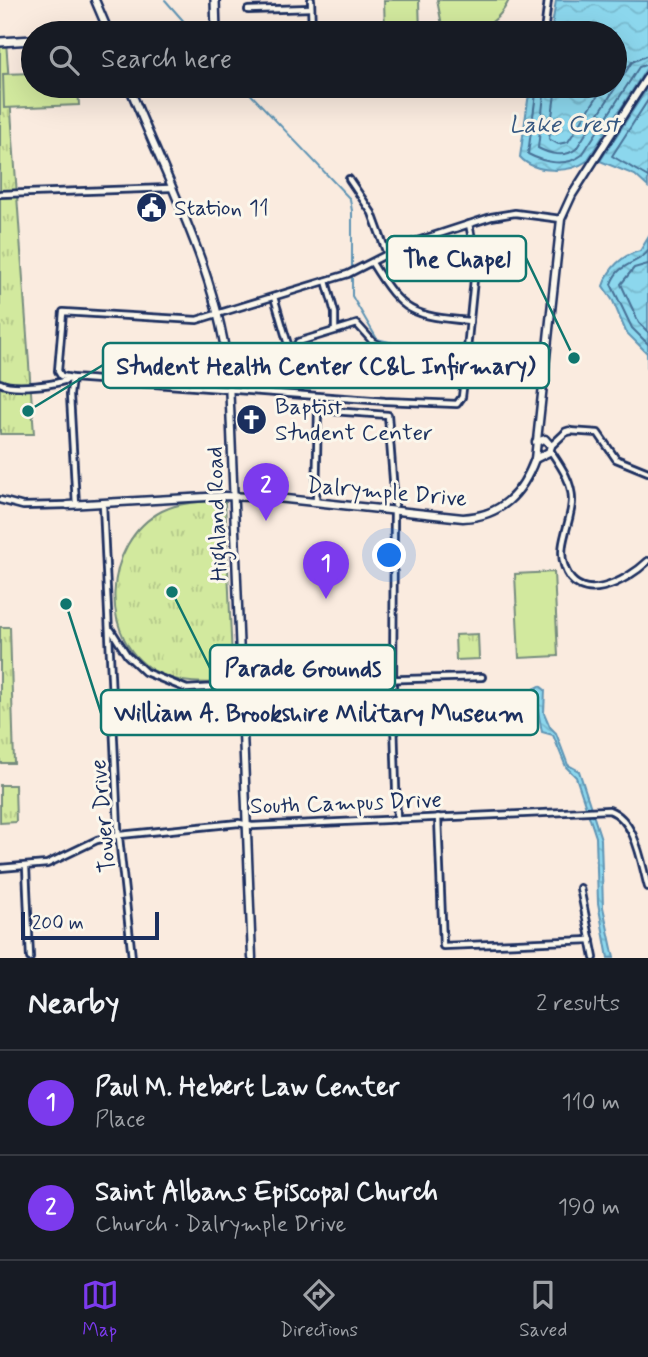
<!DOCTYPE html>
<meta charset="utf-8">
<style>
:root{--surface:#171b24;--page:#20242c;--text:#f1f3f6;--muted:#9ea1a6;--line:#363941;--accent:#7c3aed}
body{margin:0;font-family:Mynerve,sans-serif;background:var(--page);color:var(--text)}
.scale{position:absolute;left:21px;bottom:18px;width:138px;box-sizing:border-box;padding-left:7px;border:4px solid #1b2f5e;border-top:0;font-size:19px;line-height:24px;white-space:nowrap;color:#1b2f5e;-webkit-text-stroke:5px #fbf7ec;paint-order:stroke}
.you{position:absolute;left:390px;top:556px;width:24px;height:24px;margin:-18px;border:5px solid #fff;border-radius:50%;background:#1a73e8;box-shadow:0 0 0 10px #1a73e833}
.badge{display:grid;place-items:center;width:46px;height:46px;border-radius:50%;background:var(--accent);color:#fff;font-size:23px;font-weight:700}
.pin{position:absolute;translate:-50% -58px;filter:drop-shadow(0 2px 4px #0008)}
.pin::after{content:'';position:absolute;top:37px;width:24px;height:21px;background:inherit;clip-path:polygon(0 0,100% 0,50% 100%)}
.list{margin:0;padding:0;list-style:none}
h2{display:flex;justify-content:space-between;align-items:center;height:91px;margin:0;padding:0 28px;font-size:30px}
h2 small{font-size:23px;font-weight:400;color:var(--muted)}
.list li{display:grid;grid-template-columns:46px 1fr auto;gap:21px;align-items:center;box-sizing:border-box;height:105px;padding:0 28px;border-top:2px solid var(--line)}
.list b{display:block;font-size:26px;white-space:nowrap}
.list p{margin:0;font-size:23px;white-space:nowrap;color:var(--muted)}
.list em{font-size:23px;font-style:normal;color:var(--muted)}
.icon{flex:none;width:38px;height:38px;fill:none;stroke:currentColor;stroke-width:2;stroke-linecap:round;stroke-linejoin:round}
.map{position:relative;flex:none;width:648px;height:958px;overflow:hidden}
.search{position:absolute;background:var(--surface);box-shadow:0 7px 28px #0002;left:21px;right:21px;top:21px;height:77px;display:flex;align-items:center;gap:18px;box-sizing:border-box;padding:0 24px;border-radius:38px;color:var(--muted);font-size:26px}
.sheet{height:301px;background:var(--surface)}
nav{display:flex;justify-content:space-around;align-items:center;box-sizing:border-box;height:98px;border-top:2px solid var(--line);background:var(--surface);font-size:19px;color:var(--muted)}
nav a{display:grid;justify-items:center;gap:4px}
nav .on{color:var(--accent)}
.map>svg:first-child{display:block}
.park{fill:url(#park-tufts);stroke:#768c7e;stroke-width:2}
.pitch{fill:#d2e99e;stroke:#768c7e;stroke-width:2}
.water{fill:url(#water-waves);stroke:#5f94b4;stroke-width:2}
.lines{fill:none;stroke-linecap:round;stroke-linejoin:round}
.shore{stroke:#487297;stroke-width:2}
.stream{stroke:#5f94b4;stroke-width:2}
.minor-casing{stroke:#1b2f5e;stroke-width:10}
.tertiary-casing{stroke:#1b2f5e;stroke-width:11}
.secondary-casing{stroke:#1b2f5e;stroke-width:12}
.minor{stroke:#fbf7ec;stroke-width:4.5}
.tertiary{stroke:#fbf7ec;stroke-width:6}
.secondary{stroke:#fbf7ec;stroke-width:7}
.labels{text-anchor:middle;stroke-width:6;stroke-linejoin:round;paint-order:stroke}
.poi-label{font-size:23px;fill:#1b2f5e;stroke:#fbf7ec;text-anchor:start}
.street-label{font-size:23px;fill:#1b2f5e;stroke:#fbf7ec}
.water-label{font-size:24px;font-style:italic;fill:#375982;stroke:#fbf7ec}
.leader{fill:none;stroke:#0f766e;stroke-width:2.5}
.callout-dot{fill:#0f766e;stroke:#fbf7ec;stroke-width:2.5}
.callout{fill:#fbf7ec;stroke:#0f766e;stroke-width:2.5}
.callout-label{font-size:24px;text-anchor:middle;font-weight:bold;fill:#1b2f5e}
</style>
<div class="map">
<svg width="648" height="958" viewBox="0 0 648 958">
<defs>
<pattern id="park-tufts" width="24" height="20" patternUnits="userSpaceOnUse" patternTransform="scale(1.75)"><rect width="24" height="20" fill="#d2e99e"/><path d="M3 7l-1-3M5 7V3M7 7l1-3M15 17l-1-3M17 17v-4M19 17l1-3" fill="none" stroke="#b4c88a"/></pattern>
<pattern id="water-waves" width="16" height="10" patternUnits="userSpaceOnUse" patternTransform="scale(1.75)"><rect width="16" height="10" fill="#8cd7ed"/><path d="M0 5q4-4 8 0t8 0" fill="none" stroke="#78b9ce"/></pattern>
</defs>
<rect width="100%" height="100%" fill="#faebdf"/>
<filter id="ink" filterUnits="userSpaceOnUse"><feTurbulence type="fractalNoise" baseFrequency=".0143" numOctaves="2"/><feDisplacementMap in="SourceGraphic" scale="14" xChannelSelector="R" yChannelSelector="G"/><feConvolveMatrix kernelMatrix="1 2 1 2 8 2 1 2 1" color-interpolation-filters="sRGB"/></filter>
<g filter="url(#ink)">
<!-- park -->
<g class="park">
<polygon points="6,41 34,434 0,434 0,42"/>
<path d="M225,501l8,181c-26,1 -49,3 -73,-8 -64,-30 -58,-132 2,-163 20,-10 41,-9 63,-10z"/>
<polygon points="0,627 10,627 14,763 0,763"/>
<polygon points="478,634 479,659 456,660 455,635"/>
<polygon points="0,785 15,785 16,822 0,823"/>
</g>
<!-- pitch -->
<g class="pitch">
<polygon points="384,0 419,0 420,33 385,33"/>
<path d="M437,0h72c-14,29 -36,35 -66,30z"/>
<polygon points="33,73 33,86 78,86 79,105 4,108 3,74"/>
<polygon points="554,572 558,656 519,658 515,574"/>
</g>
<!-- water -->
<g class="water">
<path d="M556,0l92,1v65l-61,95c-17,12 -52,13 -67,-4l10,-71h85v-53h-64z"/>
<polygon points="648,87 648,187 635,175 600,161"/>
<path d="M648,238v157l-1,-42 -21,-21 -13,-31 -10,-15c6,-18 19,-31 37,-35z"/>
<polygon points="540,686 545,690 544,713 550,727 556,733 568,765 579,771 601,839 603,907 614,958 608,958 598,903 596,837 576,777 566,767 553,735 542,732 534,689"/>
</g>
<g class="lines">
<!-- shore -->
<g class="shore">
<path d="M537,86l-9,68c17,9 38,13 54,1l57,-88 9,-3"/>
<path d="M545,86l-7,62c11,6 27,10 38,1l56,-87 16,-7"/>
<polyline points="556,86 549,139 558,144 568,142 604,86"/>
<polyline points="648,100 612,156 648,177"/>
<path d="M648,251c-8,13 -29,10 -37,33l21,44 16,16"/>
<polyline points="648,264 634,268 621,284 639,323 648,332"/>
</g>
<!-- stream -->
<g class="stream">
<polyline points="165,0 194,33"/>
<polyline points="243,86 350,199 352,211 352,296 377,339 437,354 457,381"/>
</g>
<defs>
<g id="minor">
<polyline points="311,0 312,33"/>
<polyline points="248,10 311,8"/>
<polyline points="544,33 548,0"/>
<polyline points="349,179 372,213 387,254"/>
<polyline points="0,194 170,188"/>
<polyline points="469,224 476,259 464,380 462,397 457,404 385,401 72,378 61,376 58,371 63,312 197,320 348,274 405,245 491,217 515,213 561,219"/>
<path d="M372,263c31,50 40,53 98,58"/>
<polyline points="326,281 335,313 335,329"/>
<polyline points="274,297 294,365"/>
<polygon points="357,324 373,342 383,347 382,371 307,366 298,342"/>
<polyline points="72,378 70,395 76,505"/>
<path d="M0,383c13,7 58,2 71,-5"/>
<polyline points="569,431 598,433 616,459 648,472"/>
<polyline points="551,446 566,432"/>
<path d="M550,450c10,15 22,31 22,50 0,21 -15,44 -8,65 13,44 63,16 84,-4"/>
<polyline points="0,500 23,506 68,505"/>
<polyline points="316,502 318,410 388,415 395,505"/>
<polyline points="103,504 118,828 132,958"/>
<polyline points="394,511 393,689 397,820"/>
<polyline points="111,630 127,655 145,672 187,689 296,682 482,677"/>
<polyline points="438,817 443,946 591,940"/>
<polyline points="26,867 30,958"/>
<path d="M0,868l47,-4 50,-24 23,-5 119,-12 13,3 357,-16c27,10 32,52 39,77"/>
<polyline points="580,888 594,958"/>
</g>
<g id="tertiary">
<polyline points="95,0 109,33"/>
<path d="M129,86c38,95 91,191 100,294l23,578"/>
<polyline points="566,432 569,431"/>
<polyline points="535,459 549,452 551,446 545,439 536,442"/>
<path d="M68,505l156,-9 53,2 186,20c38,-2 59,-24 72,-59l26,-240 11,-24 76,-119"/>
</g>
<g id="secondary">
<polyline points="215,0 216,33"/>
<polyline points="0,42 33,40"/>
</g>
</defs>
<!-- minor casing -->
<use href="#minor" class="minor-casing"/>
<!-- tertiary casing -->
<use href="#tertiary" class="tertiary-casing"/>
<!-- secondary casing -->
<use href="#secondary" class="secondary-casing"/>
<!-- minor -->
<use href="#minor" class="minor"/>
<!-- tertiary -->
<use href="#tertiary" class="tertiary"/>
<!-- secondary -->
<use href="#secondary" class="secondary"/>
</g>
</g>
<!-- icons -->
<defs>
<symbol id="civic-disc" viewBox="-11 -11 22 22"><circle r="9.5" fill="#1b2f5e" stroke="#fbf7ec"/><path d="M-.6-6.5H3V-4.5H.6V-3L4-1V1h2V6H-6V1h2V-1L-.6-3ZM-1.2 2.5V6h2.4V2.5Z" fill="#fff"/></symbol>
<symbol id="church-disc" viewBox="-11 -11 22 22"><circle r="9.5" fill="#1b2f5e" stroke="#fbf7ec"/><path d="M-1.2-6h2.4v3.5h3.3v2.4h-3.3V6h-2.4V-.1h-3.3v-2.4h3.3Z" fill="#fff"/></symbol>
</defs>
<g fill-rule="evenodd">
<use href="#civic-disc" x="134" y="190" width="35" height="35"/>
<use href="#church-disc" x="234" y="402" width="35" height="35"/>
</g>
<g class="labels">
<!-- poi labels -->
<g class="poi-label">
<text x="174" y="215">Station 11</text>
<text x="275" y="414">Baptist<tspan x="275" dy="26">Student Center</tspan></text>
</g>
<!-- street labels -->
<g class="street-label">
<text transform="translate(387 491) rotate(5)" y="8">Dalrymple Drive</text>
<text transform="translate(216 514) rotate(-92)" y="8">Highland Road</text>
<text transform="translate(346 802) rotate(-2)" y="8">South Campus Drive</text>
<text transform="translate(102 816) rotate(-95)" y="8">Tower Drive</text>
</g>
<!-- water labels -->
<g class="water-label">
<text x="564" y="132">Lake Crest</text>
</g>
</g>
<!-- callouts -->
<path class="leader" d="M574 358L526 258M28 411L103 365M172 592L210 668M66 604L101 713"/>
<g class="callout-dot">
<circle cx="574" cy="358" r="7"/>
<circle cx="28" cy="411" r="7"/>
<circle cx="172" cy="592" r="7"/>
<circle cx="66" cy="604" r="7"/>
</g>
<g class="callout">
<rect x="387" y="236" width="139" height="45" rx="7"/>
<rect x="103" y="343" width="446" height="45" rx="7"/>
<rect x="210" y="645" width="185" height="45" rx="7"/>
<rect x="101" y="690" width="437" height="45" rx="7"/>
</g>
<g class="callout-label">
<text x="457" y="267">The Chapel</text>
<text x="326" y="374">Student Health Center (C&amp;L Infirmary)</text>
<text x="303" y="676">Parade Grounds</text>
<text x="319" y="721">William A. Brookshire Military Museum</text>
</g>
</svg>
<div class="scale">200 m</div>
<div class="you"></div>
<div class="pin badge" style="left:326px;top:599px">1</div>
<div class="pin badge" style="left:266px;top:521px">2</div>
<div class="search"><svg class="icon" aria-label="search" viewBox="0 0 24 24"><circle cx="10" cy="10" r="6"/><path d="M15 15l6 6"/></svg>Search here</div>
</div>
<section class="sheet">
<h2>Nearby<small>2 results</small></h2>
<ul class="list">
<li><span class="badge">1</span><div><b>Paul M. Hebert Law Center</b><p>Place</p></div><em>110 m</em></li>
<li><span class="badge">2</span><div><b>Saint Albans Episcopal Church</b><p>Church · Dalrymple Drive</p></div><em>190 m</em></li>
</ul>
</section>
<nav>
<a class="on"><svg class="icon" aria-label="map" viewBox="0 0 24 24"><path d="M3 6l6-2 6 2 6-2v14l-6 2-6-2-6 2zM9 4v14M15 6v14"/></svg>Map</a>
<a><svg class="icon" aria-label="directions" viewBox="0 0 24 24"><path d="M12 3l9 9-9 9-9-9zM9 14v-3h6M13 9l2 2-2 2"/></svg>Directions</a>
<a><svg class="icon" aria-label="saved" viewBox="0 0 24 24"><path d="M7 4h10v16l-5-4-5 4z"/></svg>Saved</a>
</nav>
